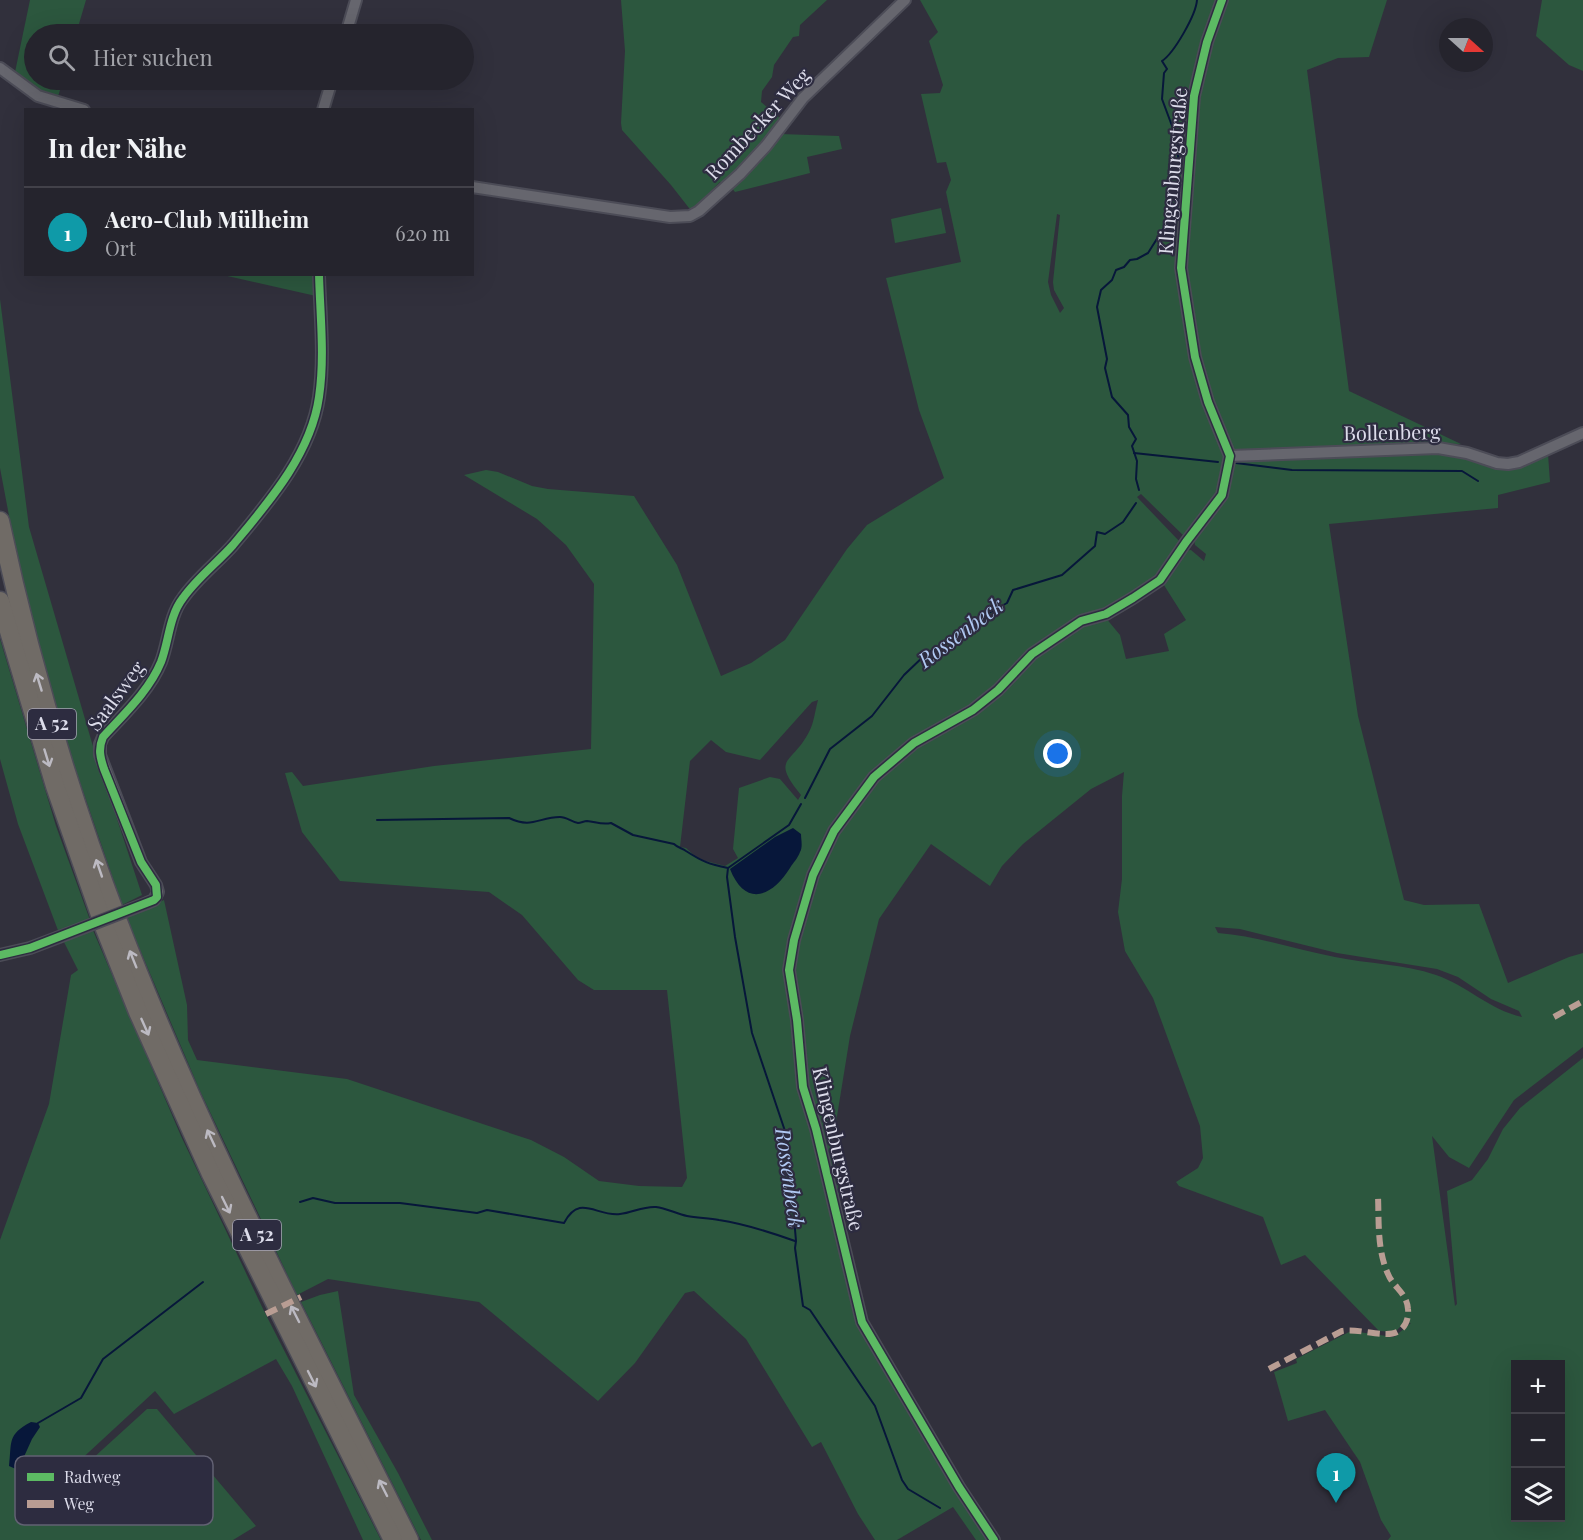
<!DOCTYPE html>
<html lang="de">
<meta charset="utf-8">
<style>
:root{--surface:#25242d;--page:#313039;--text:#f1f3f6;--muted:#a3a4aa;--line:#424149;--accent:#a0a0ad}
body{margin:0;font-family:"Playfair Display",serif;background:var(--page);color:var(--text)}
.controls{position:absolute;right:18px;bottom:18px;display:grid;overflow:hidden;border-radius:0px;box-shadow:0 6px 24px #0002}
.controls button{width:54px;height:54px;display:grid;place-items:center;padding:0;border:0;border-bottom:2px solid var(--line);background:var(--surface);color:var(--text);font:30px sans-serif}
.compass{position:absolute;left:1439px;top:18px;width:54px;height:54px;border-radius:50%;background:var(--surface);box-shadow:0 6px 24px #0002;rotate:111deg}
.you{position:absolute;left:1058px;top:754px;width:21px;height:21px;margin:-15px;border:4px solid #fff;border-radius:50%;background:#1a73e8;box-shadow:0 0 0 9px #1a73e833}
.badge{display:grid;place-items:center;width:39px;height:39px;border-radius:50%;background:var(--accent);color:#fff;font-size:20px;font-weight:700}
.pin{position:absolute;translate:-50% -50px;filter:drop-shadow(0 2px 3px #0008)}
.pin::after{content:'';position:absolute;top:32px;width:21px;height:18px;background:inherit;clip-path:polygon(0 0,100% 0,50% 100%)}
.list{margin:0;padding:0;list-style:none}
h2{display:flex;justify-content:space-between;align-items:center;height:78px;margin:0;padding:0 24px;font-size:26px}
h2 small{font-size:20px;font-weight:400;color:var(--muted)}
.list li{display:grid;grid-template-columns:39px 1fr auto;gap:18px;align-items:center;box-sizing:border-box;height:90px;padding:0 24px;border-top:2px solid var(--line)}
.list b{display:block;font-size:22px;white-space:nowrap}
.list p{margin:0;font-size:20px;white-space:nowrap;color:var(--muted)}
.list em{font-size:20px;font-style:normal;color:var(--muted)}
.icon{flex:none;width:33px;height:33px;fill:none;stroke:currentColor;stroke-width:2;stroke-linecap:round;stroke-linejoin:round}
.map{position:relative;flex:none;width:1583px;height:1540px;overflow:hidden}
.search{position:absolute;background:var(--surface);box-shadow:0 6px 24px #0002;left:24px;top:24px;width:450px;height:66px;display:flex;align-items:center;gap:15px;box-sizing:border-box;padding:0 21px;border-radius:33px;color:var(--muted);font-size:22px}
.panel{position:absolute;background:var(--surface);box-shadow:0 6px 24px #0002;left:24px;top:108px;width:450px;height:168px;border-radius:0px}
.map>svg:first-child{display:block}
.green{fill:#2c573e;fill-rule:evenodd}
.water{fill:#07173a}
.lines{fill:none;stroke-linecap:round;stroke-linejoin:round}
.stream{stroke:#07173a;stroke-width:2}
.street-casing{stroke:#4c4c57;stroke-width:14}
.highway-casing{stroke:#4c4c57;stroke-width:21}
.street{stroke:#66666e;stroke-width:10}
.highway{stroke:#706b66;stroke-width:18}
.street-bridge-casing{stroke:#4c4c57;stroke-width:14;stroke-linecap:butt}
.street-bridge{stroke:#66666e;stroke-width:10}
.quiet{stroke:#b99d93;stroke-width:6;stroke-dasharray:12 6;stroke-linecap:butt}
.cycleway-casing{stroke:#2d2c40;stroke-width:11}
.cycleway{stroke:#5cba63;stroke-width:8}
.oneway{stroke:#bcbac2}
.labels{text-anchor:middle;stroke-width:4.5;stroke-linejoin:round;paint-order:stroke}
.shield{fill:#2d2c40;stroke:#a8a7b7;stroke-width:1.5}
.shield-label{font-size:18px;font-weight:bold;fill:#dcdcea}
.street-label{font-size:20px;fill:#dcdcea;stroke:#2d2c40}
.water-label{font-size:21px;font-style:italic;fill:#b0c8f2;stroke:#2d2c40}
.key{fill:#2d2c40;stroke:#626173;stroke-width:1.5}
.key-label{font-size:16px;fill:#dcdcea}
</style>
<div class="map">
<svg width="1583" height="1540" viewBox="0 0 1583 1540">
<rect width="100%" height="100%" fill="#31303c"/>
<!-- green -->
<g class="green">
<polygon points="30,0 86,0 76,34 34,34 34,80 63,80 57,100 38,93 14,77"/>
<polygon points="621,0 827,0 800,25 799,36 793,37 774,65 772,77 762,91 761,102 782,120 726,183 720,182 707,195 706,201 695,209 689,208 671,185 622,130 621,123 625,51"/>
<path d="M920,0h467l-18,57 -31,1 -31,12 42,321 112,53 -45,-1 -192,9 -3,37 -35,49 -45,-44 -4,3 43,45 -23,35 -25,20 -29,14 -22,6 -52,35 -32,36 5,4 32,-35 49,-34 22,-6 15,18 6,24 43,-8 -5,-17 22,-14 -24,-38 21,-31 8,-1 13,11 2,-7 -11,-9 -1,-6 34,-47 3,-25 6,-6 180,-9 35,2 37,12 24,3 35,-15 2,28 -52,13v13l-169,16 29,192 46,184 20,5 55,-1 29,79 61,-26 14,-4v94l-69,53 -45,68 -20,-11 -17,-21 23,170 2,-2 -10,-113 25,-11 16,-21 15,-30 17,-21 63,-50v482h-195l3,-4 -10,-16 -21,-58 -35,-52 -37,11 -14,-49 23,-9 -1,-4 55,-28 43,6 17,-14 -8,1 -8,8 -16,-1 -74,-76 -24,10 -18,-48 -84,-31 -3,-4 22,-14 5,-10 -3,-32 -47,-128 -28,-47 -7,-39 4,-33v-83l2,-24 -33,17 -68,55 -21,22 -12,20 -59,-42 -52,75 -29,117 -17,105 7,62 -4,-1 -17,-74 -13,-42 -6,-69 -7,3 6,68 14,41 45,194 97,164 35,53h-14l-23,-33 -56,33h-22l-17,-26 -37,-72 -9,5 -66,-108 -52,-48 -9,2 -50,70 -37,38 -119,-99 -151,-23 -31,16 -97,-204 -74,-174 38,-17 23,105 1,35 9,20 150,19 184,61 33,17 35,24 40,5 43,1 5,-9 -20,-188h-73l-16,-10 -56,-65 -33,-23 -149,-11 -38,-49 -17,-59 7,-1 11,14 131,-20 157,-17 3,-165 -28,-39 -29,-26 -73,-44 22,-5 12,2 34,14 16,3 86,7 43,69 44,111 30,-13 34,-23 62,-91 20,-24 77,-47 -25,-68 -33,-132 75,-16 -15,-70 5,-12 -5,-18 -9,1 -16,-69 19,-1 3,-8 -14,-44 9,-9zM1191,203l-5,55 -7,1 3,-52zM1057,214l3,1 -7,67 1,8 10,18 -4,5 -9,-18 -3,-13zM818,700c-3,11 -4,23 -9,32 -17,33 -39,25 -8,63l-3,5 -18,-21 -10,-2 -31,11 -6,61 5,9 -13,8 -27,-7 -12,-11 -6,-1 10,-86 21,-21 15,12 34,8 52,-58zM1215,927l25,2 97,24 100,16 21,8 33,22 28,12 3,6c-32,-7 -56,-32 -86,-42 -32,-11 -68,-11 -101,-18 -39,-7 -77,-21 -117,-24zM1516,1364h44v154h-44z"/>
<polygon points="1542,0 1583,0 1583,71 1569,65 1536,36"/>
<polygon points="780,134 839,136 842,149 807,157 810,173 735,192 731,187"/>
<polygon points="941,208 946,233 895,243 891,219"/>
<polygon points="223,275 315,275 316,296"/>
<polygon points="0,299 29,527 92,743 142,895 122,905 59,721 17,558 0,468"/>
<polygon points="0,639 56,826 90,920 59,933 18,824 0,759"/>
<polygon points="92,928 181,1136 264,1311 381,1540 363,1540 292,1386 276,1359 174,1414 155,1391 76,1464 31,1488 41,1490 80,1470 147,1409 157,1409 256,1526 233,1540 0,1540 0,1240 49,1104 71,975 78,970 63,940"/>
<polygon points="338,1291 354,1395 398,1473 432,1540 421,1540 301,1302 320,1295"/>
</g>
<!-- water -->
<g class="water">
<path d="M793,828l8,6c0,5 2,13 -1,18 -2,6 -7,11 -10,16 -19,30 -45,39 -60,1l45,-32z"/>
<path d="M31,1422l7,1 2,4 -8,12 -14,31 -9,-4c3,-25 -2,-31 22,-44z"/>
</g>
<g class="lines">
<!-- stream -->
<g class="stream">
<polyline points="1134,453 1218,462"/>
<polyline points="1236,463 1292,470 1462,471 1478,481"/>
<path d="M1139,490l-3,-11 1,-18 -5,-15 4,-7 -7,-12 -1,-12 -16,-18 -7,-29 2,-9 -10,-52 4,-17 11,-10 4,-10 8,-3 6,-7 7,-1 11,-6 31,-49 4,-36 -5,-11v-15l-16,-43 2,-26 3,-4 -5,-8c12,-8 34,-46 35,-61"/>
<polyline points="805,798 830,749 872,716 904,675 926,654 985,619 989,613 1007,603 1013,590 1062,575 1095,546 1097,532 1105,534 1123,522 1136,503"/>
<polyline points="801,804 789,825 728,868 727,877 735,937 752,1033 787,1137 796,1241 795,1248 803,1306 810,1310 875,1406 902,1480 908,1489 940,1508"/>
<path d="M377,820l132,-2c23,11 30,-1 51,-1 7,0 11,5 18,6 3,0 6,-2 9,-2 9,1 15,4 24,2l22,12 41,9c4,4 8,4 12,7 17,11 23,13 42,17"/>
<path d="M300,1202l13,-4 22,5h65l77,10 10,-3 77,13c16,-30 32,-6 56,-9 12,-1 23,-8 36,-7 10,1 21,7 31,9 11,2 22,2 32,4 26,4 51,12 76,21"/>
<polyline points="38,1423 81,1398 103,1359 203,1282"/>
</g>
<defs>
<g id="street">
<polyline points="346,34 356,0"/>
<polyline points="0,68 38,96 84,110"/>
<polyline points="323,110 332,80"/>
<polyline points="472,187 670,217 690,216 699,211 740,174 766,146 803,98 905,0"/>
<polyline points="1230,456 1438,448 1467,453 1497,463 1508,464 1519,462 1583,433"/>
<path d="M147,903l7,-3 4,-8 -2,-7 -15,-23 -41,-107v-11l3,-7c21,-23 46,-46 58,-75 8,-21 8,-46 22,-64 14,-20 34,-35 50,-53 35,-42 78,-91 86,-148 6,-40 1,-83 0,-123"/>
<polyline points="0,955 30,948 67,934"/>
<polyline points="994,1540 959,1487 862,1322 816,1129 803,1087 797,1020 789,970 794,940 813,875 834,831 874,777 914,743 973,710 998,690 1032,654 1081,621 1106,614 1133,598 1160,580 1186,542 1222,495 1230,456 1208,402 1195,357 1181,268 1194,96 1207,42 1222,0"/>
</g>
<g id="highway">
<path d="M0,521c29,137 69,272 119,403 81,212 189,414 290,616"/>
<polyline points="0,601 55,786 105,929 138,1012 211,1174 393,1540"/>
</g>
</defs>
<!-- street casing -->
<use href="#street" class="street-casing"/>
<!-- highway casing -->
<use href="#highway" class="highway-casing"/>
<!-- street -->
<use href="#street" class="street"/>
<!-- highway -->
<use href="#highway" class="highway"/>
<defs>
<polyline id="street-bridge" points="67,934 147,903"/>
</defs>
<!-- street-bridge casing -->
<use href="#street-bridge" class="street-bridge-casing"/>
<!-- street-bridge -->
<use href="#street-bridge" class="street-bridge"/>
<!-- quiet -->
<g class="quiet">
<polyline points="1554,1017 1583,1001"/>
<polyline points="266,1314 301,1297"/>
<path d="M1269,1369l73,-38c16,-3 43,7 55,1 9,-4 12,-15 11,-23 -1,-16 -15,-22 -20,-35 -11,-24 -9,-53 -10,-78"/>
</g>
<defs>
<g id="cycleway">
<path d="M0,955l30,-7 124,-48 3,-3 -1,-12 -15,-23 -37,-93c-4,-12 -6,-20 -1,-32 21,-23 46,-46 58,-75 8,-21 8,-46 22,-64 14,-20 34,-35 50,-53 35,-42 78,-91 86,-148 6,-40 1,-83 0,-123"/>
<polyline points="994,1540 959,1487 862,1322 816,1129 803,1087 797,1020 789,970 794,940 813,875 834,831 874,777 914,743 973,710 998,690 1032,654 1081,621 1106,614 1133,598 1160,580 1186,542 1222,495 1230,456 1208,402 1195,357 1181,268 1194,96 1207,42 1222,0"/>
</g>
</defs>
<!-- cycleway casing -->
<use href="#cycleway" class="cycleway-casing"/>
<!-- cycleway -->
<use href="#cycleway" class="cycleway"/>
</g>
<!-- one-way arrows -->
<defs><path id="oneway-shaft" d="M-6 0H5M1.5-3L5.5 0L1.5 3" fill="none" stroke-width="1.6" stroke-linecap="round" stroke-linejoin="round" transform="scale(1.5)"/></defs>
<g class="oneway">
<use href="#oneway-shaft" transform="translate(39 682) rotate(-107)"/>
<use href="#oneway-shaft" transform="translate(47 758) rotate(73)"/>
<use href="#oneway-shaft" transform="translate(99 868) rotate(-109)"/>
<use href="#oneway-shaft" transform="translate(133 959) rotate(-112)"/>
<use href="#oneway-shaft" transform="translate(145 1027) rotate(66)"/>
<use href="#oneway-shaft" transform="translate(211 1138) rotate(-115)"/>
<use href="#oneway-shaft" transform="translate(226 1205) rotate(64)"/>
<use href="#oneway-shaft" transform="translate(295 1314) rotate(-117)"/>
<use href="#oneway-shaft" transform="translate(312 1379) rotate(63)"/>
<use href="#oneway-shaft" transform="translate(383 1488) rotate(-117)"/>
</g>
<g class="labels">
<!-- shield labels -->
<g class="shield">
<rect x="28" y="709" width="48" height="30" rx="4.5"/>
<rect x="233" y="1220" width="48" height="30" rx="4.5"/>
</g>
<g class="shield-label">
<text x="52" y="730">A 52</text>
<text x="257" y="1241">A 52</text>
</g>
<!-- street labels -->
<g class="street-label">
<text transform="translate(758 124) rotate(-47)" y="7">Rombecker Weg</text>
<text transform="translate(1173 171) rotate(-85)" y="7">Klingenburgstraße</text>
<text transform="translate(1392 433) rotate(-1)" y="7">Bollenberg</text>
<text transform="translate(116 696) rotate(-53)" y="7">Saalsweg</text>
<text transform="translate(838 1149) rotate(77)" y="7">Klingenburgstraße</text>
</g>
<!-- water labels -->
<g class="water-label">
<text transform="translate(961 633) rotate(-37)" y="7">Rossenbeck</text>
<text transform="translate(789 1178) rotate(82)" y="7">Rossenbeck</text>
</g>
</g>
<!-- legend -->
<rect x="15" y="1456" width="198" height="69" rx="9" class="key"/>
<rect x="27" y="1473" width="27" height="8" fill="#5cba63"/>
<rect x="27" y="1500" width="27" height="8" fill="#b99d93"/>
<g class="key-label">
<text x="64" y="1483">Radweg</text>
<text x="64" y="1510">Weg</text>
</g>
</svg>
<div class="controls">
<button>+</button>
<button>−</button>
<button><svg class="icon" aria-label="layers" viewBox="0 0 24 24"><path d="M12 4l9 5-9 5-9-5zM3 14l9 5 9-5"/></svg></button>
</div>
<svg class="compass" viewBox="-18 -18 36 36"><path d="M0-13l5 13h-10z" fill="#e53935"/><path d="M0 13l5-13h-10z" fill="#a3a4aa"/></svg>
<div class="you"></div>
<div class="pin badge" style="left:1336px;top:1503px;background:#0f9aa8">1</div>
<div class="search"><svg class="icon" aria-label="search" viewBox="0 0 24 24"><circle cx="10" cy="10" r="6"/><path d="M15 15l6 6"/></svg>Hier suchen</div>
<section class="panel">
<h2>In der Nähe<small></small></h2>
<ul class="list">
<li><span class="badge" style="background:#0f9aa8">1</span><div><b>Aero-Club Mülheim</b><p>Ort</p></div><em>620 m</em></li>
</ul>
</section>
</div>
